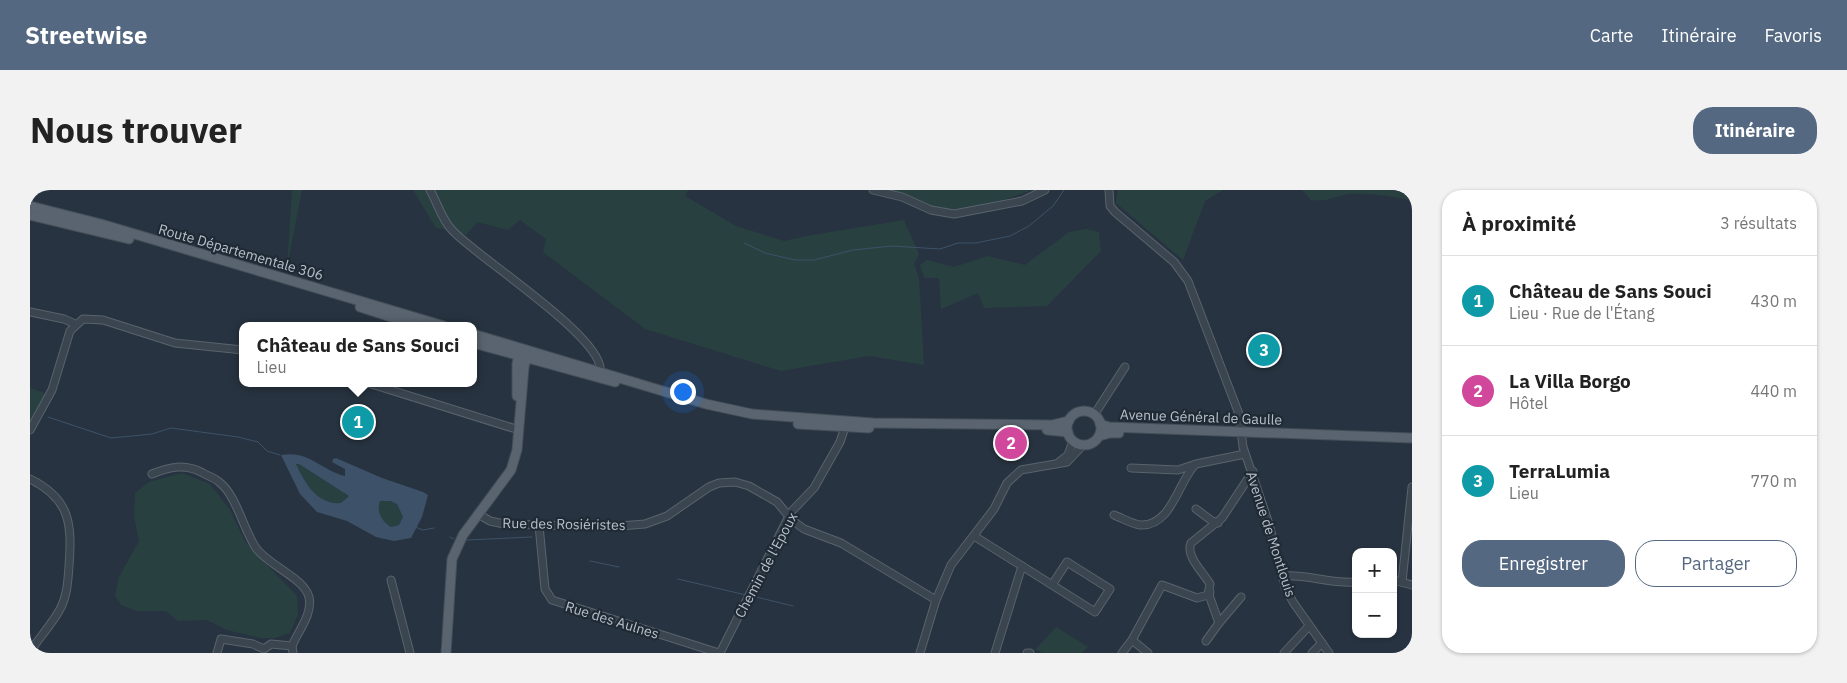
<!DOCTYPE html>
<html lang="fr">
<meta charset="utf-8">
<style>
:root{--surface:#fff;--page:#f2f2f2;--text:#222;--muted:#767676;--line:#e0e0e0;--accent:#546881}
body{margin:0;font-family:"IBM Plex Sans",sans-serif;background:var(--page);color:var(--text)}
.controls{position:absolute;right:15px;bottom:15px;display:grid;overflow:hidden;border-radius:10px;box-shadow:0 1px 4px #0004}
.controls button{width:45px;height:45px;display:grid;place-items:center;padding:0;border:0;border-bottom:1px solid var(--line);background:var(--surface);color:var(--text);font:25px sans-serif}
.you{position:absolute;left:652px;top:201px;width:18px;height:18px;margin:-12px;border:4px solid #fff;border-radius:50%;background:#1a73e8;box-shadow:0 0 0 8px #1a73e833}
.badge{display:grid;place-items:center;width:32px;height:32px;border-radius:50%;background:var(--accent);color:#fff;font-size:16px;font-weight:700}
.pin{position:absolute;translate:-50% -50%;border:2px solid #fff;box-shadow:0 1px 5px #0006}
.popup{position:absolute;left:209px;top:132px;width:238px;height:65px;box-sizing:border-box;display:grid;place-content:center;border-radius:10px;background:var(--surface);filter:drop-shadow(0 1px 4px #0005);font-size:16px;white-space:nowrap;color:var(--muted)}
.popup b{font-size:19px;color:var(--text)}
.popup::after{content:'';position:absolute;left:50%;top:100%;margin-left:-10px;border:10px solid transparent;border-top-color:var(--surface)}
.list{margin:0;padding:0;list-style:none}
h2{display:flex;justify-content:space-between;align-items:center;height:65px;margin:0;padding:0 20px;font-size:21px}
h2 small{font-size:16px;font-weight:400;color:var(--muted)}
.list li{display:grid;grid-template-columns:32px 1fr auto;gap:15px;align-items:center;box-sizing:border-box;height:90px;padding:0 20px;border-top:1px solid var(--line)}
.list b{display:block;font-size:19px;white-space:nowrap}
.list p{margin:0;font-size:16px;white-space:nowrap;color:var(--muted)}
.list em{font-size:16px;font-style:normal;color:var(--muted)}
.actions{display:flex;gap:10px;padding:15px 20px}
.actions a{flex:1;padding:11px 0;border:1px solid var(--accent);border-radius:20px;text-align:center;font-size:18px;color:var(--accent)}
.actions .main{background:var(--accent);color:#fff}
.map{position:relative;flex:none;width:1382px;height:463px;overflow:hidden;border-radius:20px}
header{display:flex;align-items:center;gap:30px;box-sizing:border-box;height:70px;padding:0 25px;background:var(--accent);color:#fff}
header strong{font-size:24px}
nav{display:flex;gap:28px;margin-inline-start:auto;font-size:18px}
.intro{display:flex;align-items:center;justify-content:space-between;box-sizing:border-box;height:120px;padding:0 30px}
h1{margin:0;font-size:35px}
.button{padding:12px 22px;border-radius:20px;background:var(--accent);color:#fff;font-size:18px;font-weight:700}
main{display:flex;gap:30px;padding:0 30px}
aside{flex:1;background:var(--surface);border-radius:20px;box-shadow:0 1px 4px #0004}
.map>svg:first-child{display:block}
.green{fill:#294041}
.water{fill:#3d5268;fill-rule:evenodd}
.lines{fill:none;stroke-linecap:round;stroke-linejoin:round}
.stream{stroke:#3d5268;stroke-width:1}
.minor-casing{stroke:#59636d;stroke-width:9}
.major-casing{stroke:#444e59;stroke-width:11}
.minor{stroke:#3b4550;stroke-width:7}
.major{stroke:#596470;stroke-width:9}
.labels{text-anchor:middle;stroke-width:4.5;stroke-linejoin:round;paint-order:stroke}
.street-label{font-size:14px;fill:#b7c0ca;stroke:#1f2a35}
</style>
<header>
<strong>Streetwise</strong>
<nav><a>Carte</a><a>Itinéraire</a><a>Favoris</a></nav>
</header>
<div class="intro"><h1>Nous trouver</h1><a class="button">Itinéraire</a></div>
<main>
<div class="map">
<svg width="1382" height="463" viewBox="0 0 1382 463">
<rect width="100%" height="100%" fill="#273340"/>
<!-- green -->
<g class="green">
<polygon points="262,0 272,0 257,78"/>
<polygon points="383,0 658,0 655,6 706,36 754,51 782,45 874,30 889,64 884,74 889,88 894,175 839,166 751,181 615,139 513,62 516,49 490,30 478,40 447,32 436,45 421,40 406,38"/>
<path d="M861,0h141c-26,10 -72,23 -98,18 -15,-3 -28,-15 -43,-18z"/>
<polygon points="1088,0 1193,0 1175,11 1153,70 1086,13"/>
<path d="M1272,0h110v11c-21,-5 -41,-8 -63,-7 -15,2 -19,8 -38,6z"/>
<polygon points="1056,39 1069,42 1071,61 1017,116 954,118 948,103 911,119 909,88 894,88 890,75 897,70 924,77 957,66 995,75 1039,42"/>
<polygon points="0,198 17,204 0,233"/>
<path d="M266,274h3l50,32 -8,7c-25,2 -35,-20 -45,-39z"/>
<polygon points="152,283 180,294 200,320 216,353 267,406 268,425 260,443 245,448 230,448 197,440 177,430 148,431 136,421 107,421 91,415 85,405 89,387 109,351 104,326 105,303 119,292"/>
<path d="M356,310l11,4 6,13 -4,8 -8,2c-9,-6 -15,-15 -11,-26z"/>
<polygon points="1026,437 1057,456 1058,456 1052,463 1012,463 1006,459"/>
</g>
<!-- water -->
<path class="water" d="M251,265c29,-5 39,15 64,21v-7l-13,-7 1,-3 3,-1 46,20 41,14 5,3 -6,22 -11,21 -17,3 -18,-4 -29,-16 -30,-9 -17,-18zM266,274h3l50,32 -8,7c-24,2 -36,-20 -45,-39zM350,311h10l7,3 6,13 -4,8 -8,2c-9,-6 -15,-15 -11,-26z"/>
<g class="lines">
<!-- stream -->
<g class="stream">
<polyline points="714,53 735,63 765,70 784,70 823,60 862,56 910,59 928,53 946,53 980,46 999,36 1023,16 1034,0"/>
<polyline points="18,227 81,248 122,244 141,238 208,247 228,252 237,261 250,265"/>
<polyline points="385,337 393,340 404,338"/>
<polyline points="420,347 424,349"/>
<polyline points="437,350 502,347"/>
<polyline points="560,371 589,377"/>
<polyline points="648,389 716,405"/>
<polyline points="722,406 763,416"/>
</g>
<defs>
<g id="minor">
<path d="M400,0c7,12 12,30 22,40 23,26 155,109 148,142"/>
<polyline points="843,0 872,7 901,20 924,24 992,11 1015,0"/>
<polyline points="1079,0 1080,16 1085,22 1144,72 1158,91 1209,224 1213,257 1239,334 1255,397 1263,412 1299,463"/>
<polyline points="0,122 34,129 45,134"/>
<polyline points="338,193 489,240"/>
<polyline points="1064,225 1095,177"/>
<polyline points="0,240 22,200 40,141 53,129 73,130 145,153 213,160"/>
<polyline points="1029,272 1038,265 1043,251"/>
<polyline points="1101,278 1148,280 1166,274 1215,264"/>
<path d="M122,284c17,-7 33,-11 51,-1 5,3 12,5 16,9 17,12 25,49 37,66 12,17 48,30 53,49 4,17 -11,34 -17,49l1,7"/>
<path d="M0,289c41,20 42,46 39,87 -1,15 -2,32 -10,45 -8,14 -20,27 -29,41"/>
<polyline points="1166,319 1182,331 1188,333"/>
<polyline points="448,324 460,331 474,334 577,337 615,334 637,326 679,297 689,293 705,292 719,296 747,312 762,330 774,339 811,353 906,410"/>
<path d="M1084,325c8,3 18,9 26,10 31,2 38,-42 54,-59"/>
<polyline points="509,335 515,399 522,410 689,463"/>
<polyline points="944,346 992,376 965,463"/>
<polyline points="992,376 1065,422 1080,399 1037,372 1022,395"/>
<path d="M1253,386c24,-2 48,8 73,6"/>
<polyline points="361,390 380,463"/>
<polyline points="1363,390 1382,395"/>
<polyline points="1372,392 1382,297"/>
<polyline points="1180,402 1179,405 1189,433 1211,407"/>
<polyline points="1102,450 1118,463"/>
<polyline points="1176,451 1189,433"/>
<polyline points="187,463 191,449 223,454 234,459 241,454 262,456"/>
<polyline points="690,463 761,322 784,298 810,252 816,234"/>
<polyline points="890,463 906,410 921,375 964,319 977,293 991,280 1037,272 1053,255"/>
<polyline points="997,463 1000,463"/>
<path d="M1092,463l10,-13 30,-55 35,13 11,-3 2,-11c-6,-11 -25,-28 -19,-41l31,-25 31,-47"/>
<polyline points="1254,463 1279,436"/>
<polyline points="1282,463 1292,453"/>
</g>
<g id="major">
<polyline points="0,16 71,34 414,136"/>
<polyline points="0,25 99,49"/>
<polyline points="330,117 389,136"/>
<polyline points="443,144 676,214 722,224 843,233 1022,235 1039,231"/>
<polyline points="443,153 585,192"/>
<polyline points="487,206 487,173 491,162"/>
<circle cx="1054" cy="238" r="17"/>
<polyline points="768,234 839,238"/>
<polyline points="1070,234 1079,237 1382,248"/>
<polyline points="1017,240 1038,242"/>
<polyline points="1069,246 1080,243 1089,243"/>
<polyline points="416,463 422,369 433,345 481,280 487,260 494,177 497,165"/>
</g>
</defs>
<!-- minor casing -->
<use href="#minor" class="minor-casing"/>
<!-- major casing -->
<use href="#major" class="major-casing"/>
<!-- minor -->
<use href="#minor" class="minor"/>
<!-- major -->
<use href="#major" class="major"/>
</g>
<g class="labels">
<!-- street labels -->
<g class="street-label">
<text transform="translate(211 62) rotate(16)" y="5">Route Départementale 306</text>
<text transform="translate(1171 227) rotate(2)" y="5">Avenue Général de Gaulle</text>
<text transform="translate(534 334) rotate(1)" y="5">Rue des Rosiéristes</text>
<text transform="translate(1241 344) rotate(72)" y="5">Avenue de Montlouis</text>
<text transform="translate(736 375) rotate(-62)" y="5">Chemin de l'Epoux</text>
<text transform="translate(582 430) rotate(17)" y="5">Rue des Aulnes</text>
</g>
</g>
</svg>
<div class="controls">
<button>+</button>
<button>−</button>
</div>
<div class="you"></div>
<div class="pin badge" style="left:328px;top:232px;background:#0f9aa8">1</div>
<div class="popup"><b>Château de Sans Souci</b>Lieu</div>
<div class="pin badge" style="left:981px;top:253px;background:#d1479c">2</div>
<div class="pin badge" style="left:1234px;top:160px;background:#0f9aa8">3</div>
</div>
<aside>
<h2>À proximité<small>3 résultats</small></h2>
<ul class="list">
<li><span class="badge" style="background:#0f9aa8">1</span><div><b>Château de Sans Souci</b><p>Lieu · Rue de l'Étang</p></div><em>430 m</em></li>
<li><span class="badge" style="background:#d1479c">2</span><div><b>La Villa Borgo</b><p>Hôtel</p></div><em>440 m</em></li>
<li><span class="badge" style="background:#0f9aa8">3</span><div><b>TerraLumia</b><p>Lieu</p></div><em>770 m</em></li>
</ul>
<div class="actions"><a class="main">Enregistrer</a><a>Partager</a></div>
</aside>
</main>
